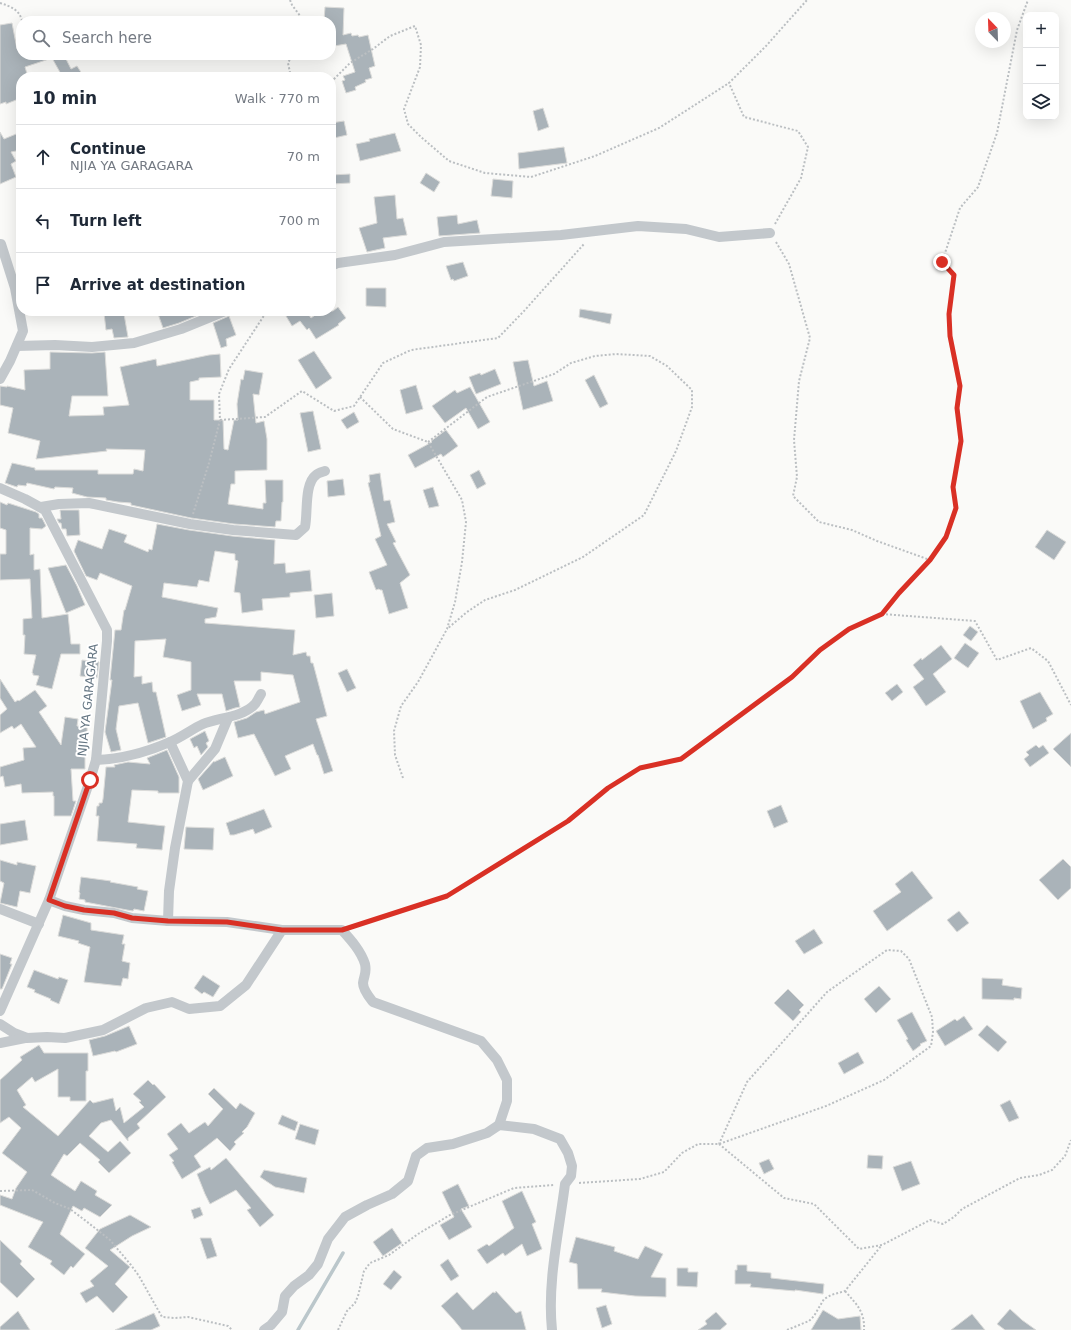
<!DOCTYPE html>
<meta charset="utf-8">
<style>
:root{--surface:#fff;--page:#f6f6f7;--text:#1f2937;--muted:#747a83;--line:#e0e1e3}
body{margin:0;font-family:"DejaVu Sans",sans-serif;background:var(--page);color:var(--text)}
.controls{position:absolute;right:12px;top:12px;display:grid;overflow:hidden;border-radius:8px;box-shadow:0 4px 16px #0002}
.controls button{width:36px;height:36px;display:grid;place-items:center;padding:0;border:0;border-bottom:1px solid var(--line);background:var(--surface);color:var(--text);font:20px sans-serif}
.compass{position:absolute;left:975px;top:12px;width:36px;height:36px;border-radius:50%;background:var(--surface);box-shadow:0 4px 16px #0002;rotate:337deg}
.stop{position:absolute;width:12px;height:12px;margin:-9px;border:3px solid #d93025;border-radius:50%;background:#fff}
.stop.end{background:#d93025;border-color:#fff;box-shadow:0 1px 4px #0008}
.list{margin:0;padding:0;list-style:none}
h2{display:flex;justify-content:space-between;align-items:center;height:52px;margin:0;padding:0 16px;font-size:17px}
h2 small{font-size:13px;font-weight:400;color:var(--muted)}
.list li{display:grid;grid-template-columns:26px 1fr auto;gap:12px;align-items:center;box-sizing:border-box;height:64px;padding:0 16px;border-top:1px solid var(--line)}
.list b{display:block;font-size:15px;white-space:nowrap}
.list p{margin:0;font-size:13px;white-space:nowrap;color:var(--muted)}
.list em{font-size:13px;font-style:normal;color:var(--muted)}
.icon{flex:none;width:22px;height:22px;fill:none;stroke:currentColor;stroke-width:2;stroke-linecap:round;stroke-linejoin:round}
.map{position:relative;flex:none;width:1071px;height:1330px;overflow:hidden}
.search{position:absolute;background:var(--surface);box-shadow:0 4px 16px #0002;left:16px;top:16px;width:320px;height:44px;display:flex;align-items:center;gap:10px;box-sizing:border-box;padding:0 14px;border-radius:16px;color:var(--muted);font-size:15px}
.panel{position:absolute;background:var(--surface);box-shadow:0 4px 16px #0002;left:16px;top:72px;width:320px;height:244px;border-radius:16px}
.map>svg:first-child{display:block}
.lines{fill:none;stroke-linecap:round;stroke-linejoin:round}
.stream{stroke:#bbc7cb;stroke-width:3.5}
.building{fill:#aab3b9;stroke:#dcdcda}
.path{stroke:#bbbfc2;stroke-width:2;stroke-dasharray:2 2;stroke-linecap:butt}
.minor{stroke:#c3c8cc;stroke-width:10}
.route{stroke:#d93025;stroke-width:5}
.labels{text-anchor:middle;stroke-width:4;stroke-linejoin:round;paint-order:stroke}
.street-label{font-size:12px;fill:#657683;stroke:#fff}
</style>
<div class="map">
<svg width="1071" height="1330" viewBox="0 0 1071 1330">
<rect width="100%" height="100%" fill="#fafaf8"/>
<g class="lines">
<!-- stream -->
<polyline class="stream" points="298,1330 343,1253"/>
</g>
<!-- building -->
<g class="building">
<polygon points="325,7 344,8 343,35 351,33 352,36 358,35 359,37 368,35 375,66 369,68 372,78 365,80 366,82 355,87 356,90 346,93 342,81 345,80 343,76 355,72 346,44 334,46 331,33 331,21 324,21"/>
<polygon points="12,23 17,49 21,48 21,55 64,55 71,69 77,66 84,77 55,77 61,74 52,58 25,67 28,77 21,77 21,98 6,104 6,102 0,104 0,25"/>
<polygon points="543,108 549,127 538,131 533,111"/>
<polygon points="344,121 347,135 334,138 331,123"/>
<polygon points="0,132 4,139 21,132 21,150 11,152 16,161 11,164 16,177 0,184"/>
<polygon points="395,133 401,151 360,161 356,144 370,141 369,139"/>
<polygon points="564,147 567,163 519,169 518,153"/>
<polygon points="426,173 440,182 434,192 420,183"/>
<polygon points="350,174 350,183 331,184 331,175"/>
<polygon points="493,179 513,181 512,198 491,196"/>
<polygon points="395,195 397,219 403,218 407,235 383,238 385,248 367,252 359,228 377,223 374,197"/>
<polygon points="457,215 458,224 477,220 480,233 439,236 437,217"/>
<polygon points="463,262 468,276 454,281 453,279 451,280 446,266"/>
<polygon points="366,288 386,288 386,307 366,306"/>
<polygon points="338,307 346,318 338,324 339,325 316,339 309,328 307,330 300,321 292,326 283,311 317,311 309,315 311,318 321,311 333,311"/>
<polygon points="580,309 612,314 610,324 579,317"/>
<polygon points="117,311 118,315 124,314 128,337 114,338 112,329 106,330 104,313"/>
<polygon points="157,311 208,311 179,323 163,328"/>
<polygon points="229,316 236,335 226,339 227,346 221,348 213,323"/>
<polygon points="314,351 332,378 316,389 298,360"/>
<polygon points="50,352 92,353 105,352 108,396 72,396 69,416 104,415 103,407 129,405 120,367 156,359 157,366 209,355 220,354 221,377 199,378 199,380 190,382 190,400 214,400 214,420 223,420 224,449 228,450 234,420 238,420 237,404 241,379 243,380 245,370 263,373 259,395 253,394 256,423 264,421 267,439 267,470 235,471 235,484 231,484 228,504 263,509 263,503 266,503 265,480 283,480 283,502 282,502 281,521 276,521 275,527 234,524 191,518 131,505 131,503 118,502 106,500 106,498 87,497 72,493 73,488 55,487 54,489 27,483 26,486 18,485 17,487 5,483 12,463 35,468 35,470 98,470 98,474 133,474 134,469 143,471 145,450 106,449 107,451 36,459 40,441 8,433 13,408 0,405 0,386 7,387 7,386 25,390 24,370 50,369"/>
<polygon points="528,360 534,386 547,381 553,401 523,410 513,362"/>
<polygon points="495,369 501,384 476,394 469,377 480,373 481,375"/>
<polygon points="594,375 608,404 600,408 585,380"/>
<polygon points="416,385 423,409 406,414 400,390"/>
<polygon points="470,387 490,422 478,429 466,408 445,423 432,406 455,390 457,393"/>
<polygon points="313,411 321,449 308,452 300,413"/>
<polygon points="354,412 359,422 347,429 341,420"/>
<polygon points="446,430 458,446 443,457 441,454 415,468 408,455 432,442 431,441"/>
<polygon points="479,470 486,484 477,489 470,475"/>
<polygon points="380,473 384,501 390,500 395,522 387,524 396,542 393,543 410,575 400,583 408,608 389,614 382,590 380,590 379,589 376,590 369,572 387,565 375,539 381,536 368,483 370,482 369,475"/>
<polygon points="343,479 345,495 328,497 327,481"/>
<polygon points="433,487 439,506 429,508 423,490"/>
<polygon points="0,502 7,505 8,503 36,512 39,514 39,518 42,518 46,526 42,529 30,528 30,555 34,554 34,570 40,569 42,618 68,614 71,644 80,644 80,654 61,654 52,689 36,685 39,676 33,675 33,673 32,673 36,655 24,654 25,635 23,635 23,619 32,618 30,579 0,580 0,554 6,554 6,530 0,528"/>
<polygon points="60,510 79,510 80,535 67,536 66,529 62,529 61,523 59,523 57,519 61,519"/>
<polygon points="157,524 189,530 232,536 275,540 274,564 285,563 286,573 310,570 312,591 290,593 290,597 262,599 263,610 242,613 240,593 234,592 238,561 235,560 235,554 215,551 209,582 199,580 197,587 164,583 162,597 218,608 216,617 205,619 205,623 295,630 293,655 306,652 307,656 310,656 311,663 313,663 327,716 316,719 333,771 324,774 318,755 317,755 313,744 285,756 291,769 275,776 254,734 238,738 234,722 247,718 256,712 264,710 265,714 300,702 293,675 261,672 261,681 234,681 240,707 235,708 226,711 222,694 197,694 201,705 182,711 177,695 191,690 191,662 163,657 166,639 135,641 134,677 142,676 142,684 152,682 153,692 156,692 166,737 148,743 138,703 119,706 116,729 121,750 111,752 105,732 112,680 110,680 115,630 121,630 124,610 125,610 132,586 100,573 97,580 86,576 74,551 78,540 102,549 109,529 127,535 124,542 148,552 149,549 152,550"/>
<polygon points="1047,530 1066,542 1054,560 1035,547"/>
<polygon points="66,565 77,586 85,605 66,613 48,568"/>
<polygon points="332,593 334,616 316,618 314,595"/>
<polygon points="970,626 978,632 971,641 963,635"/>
<polygon points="965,643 979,653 968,668 954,658"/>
<polygon points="941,645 952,659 933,674 946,692 926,706 913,687 924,679 913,665 921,658 922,660"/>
<polygon points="82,660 99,662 97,678 80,676"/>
<polygon points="347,669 356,688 347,692 338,673"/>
<polygon points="0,679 15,702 18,700 19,701 35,690 47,706 39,712 61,745 65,717 78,719 77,726 87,727 88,750 85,750 85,769 71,769 73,801 76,801 71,816 54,816 54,796 53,796 53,792 22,793 21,784 5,787 3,776 0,777 0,767 24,760 23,748 36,747 21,724 14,729 12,726 0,733 0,715 7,709 0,698"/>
<polygon points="897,684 903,692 892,701 885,693"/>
<polygon points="1040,692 1053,714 1046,718 1047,721 1033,729 1020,701"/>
<polygon points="205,731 209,741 206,743 208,747 201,755 197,746 194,748 190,739"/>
<polygon points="1071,733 1071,767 1053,749"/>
<polygon points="1036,745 1039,748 1043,745 1049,753 1030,767 1024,759 1029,755 1026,752"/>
<polygon points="167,750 179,777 179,793 158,793 158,791 132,790 128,822 165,826 162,850 136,848 137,844 97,841 99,816 96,816 97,806 99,806 99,803 102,803 103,799 106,767 115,767 114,765 128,762 150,764 147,758"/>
<polygon points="225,757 233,776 203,790 198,779 214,761 214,762"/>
<polygon points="781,805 788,822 774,828 767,811"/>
<polygon points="264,809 272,827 255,834 253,829 234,835 230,835 226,823"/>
<polygon points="25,820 28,840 0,845 0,824"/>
<polygon points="186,827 214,828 213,850 184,849"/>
<polygon points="1063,859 1071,867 1071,888 1058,900 1039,880"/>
<polygon points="0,860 17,865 17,862 36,866 30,893 20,891 17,907 0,903 4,883 0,881"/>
<polygon points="912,871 933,898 887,931 873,911 901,892 895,884"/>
<polygon points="81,877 111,881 110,882 138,887 137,889 148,891 144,911 134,909 133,911 127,910 85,902 85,900 79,899 80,893 79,892"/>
<polygon points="959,911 969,923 957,932 947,920"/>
<polygon points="63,915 91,923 91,930 124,935 122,944 125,944 122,961 130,963 128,979 123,978 121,986 84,982 90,947 78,943 79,941 58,936"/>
<polygon points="814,929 823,943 804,954 795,941"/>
<polygon points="0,954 12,958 10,964 12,964 2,989 0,989"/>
<polygon points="34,970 58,979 59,977 68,980 59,1004 50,1000 51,999 34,992 35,990 27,987"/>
<polygon points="203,975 220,986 213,997 204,992 202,994 194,988"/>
<polygon points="982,978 1003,979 1002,985 1022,988 1021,999 1014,998 1014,1000 982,999"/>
<polygon points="879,986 891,999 876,1013 864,999"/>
<polygon points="788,989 804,1005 799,1010 801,1012 793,1021 774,1003"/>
<polygon points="912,1012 927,1041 920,1044 921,1045 913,1051 906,1040 908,1039 897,1020"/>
<polygon points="964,1016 973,1029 945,1046 936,1031 955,1019 957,1021"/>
<polygon points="987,1025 1007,1042 998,1052 978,1035"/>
<polygon points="129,1026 137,1044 116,1052 115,1051 93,1056 89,1040 105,1036"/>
<polygon points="39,1045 44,1053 88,1053 88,1071 86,1071 86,1101 70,1101 70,1097 58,1097 58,1069 35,1082 32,1077 17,1090 26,1105 23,1107 58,1136 90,1100 93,1103 113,1098 116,1111 120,1107 124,1123 144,1107 139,1102 141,1101 133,1094 148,1080 153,1085 154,1084 166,1097 137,1124 140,1128 128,1138 128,1141 111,1120 101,1123 89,1136 108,1152 120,1141 131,1153 109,1173 98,1162 100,1160 80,1143 67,1156 64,1154 51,1175 75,1191 81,1181 97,1191 95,1195 112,1205 100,1217 84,1208 82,1211 73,1206 60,1234 85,1254 73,1268 71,1266 64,1275 50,1264 52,1261 28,1247 43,1222 0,1205 0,1195 12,1199 16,1188 27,1172 2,1153 21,1128 9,1117 0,1123 0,1080 22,1060 20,1057"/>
<polygon points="858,1052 864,1063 844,1074 838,1063"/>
<polygon points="214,1088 236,1109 240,1103 255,1113 247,1127 242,1132 244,1133 234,1142 236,1144 230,1151 217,1138 194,1156 201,1167 182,1179 172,1162 174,1161 169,1155 178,1149 167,1134 181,1123 189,1133 205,1122 208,1126 223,1109 208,1094"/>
<polygon points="1010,1100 1019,1118 1009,1122 1000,1105"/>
<polygon points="282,1115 298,1122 295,1131 278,1124"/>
<polygon points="300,1124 319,1130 315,1145 295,1139"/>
<polygon points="868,1155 883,1156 882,1169 867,1168"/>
<polygon points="226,1158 274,1215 260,1227 247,1210 251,1208 236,1190 210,1204 205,1194 197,1174 210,1167 211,1170"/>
<polygon points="769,1159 774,1169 764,1174 759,1163"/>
<polygon points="911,1161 920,1184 902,1191 893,1167"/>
<polygon points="264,1170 307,1178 304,1193 275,1187 260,1177"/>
<polygon points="458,1184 469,1206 461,1209 472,1227 449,1240 440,1225 454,1217 442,1192"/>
<polygon points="522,1191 536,1222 532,1224 542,1249 527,1256 522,1244 505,1256 503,1253 487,1264 477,1250 487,1244 489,1246 514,1228 502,1201"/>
<polygon points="200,1207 203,1215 194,1219 191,1210"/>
<polygon points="130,1215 151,1227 132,1236 110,1250 130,1267 115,1284 128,1297 113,1313 97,1296 86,1303 80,1293 94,1286 90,1281 108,1266 85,1248 100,1229"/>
<polygon points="392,1228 402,1243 383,1256 373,1242"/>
<polygon points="576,1237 615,1247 614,1251 638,1259 645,1246 663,1254 651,1277 666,1278 666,1297 635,1296 601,1292 602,1289 578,1289 577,1264 569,1262"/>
<polygon points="200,1238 211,1238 217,1256 207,1259"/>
<polygon points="0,1240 22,1261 20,1264 35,1279 17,1298 0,1282"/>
<polygon points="448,1259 459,1276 451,1281 440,1265"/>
<polygon points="737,1265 747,1265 747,1271 771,1273 771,1278 824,1284 823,1294 795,1290 795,1291 750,1287 751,1284 735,1284 735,1270 737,1270"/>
<polygon points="677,1268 688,1268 688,1272 698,1272 697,1287 677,1286"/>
<polygon points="394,1270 402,1277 391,1290 383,1284"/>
<polygon points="496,1291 516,1313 521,1311 526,1330 462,1330 453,1319 441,1306 457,1292 473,1310 493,1292 495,1293"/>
<polygon points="606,1305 612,1324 602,1328 596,1308"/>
<polygon points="1010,1309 1022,1320 1036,1330 1005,1330 997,1324"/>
<polygon points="823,1310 838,1319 860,1316 861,1330 811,1330"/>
<polygon points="18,1311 30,1330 0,1330 0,1327"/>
<polygon points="716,1312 727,1324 720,1330 698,1330 707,1324 705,1321"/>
<polygon points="154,1313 160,1326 151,1330 115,1330"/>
<polygon points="972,1314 985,1330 951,1330"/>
</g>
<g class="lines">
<!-- path -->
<g class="path">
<polyline points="290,0 292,5 304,21"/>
<path d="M0,3c10,3 20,7 22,18"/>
<polyline points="291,77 288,63 292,55"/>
<polyline points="331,82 350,63 373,49 390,36 415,26 421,45 420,67 404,109 408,124 421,137 449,161 485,173 531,177 595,156 659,128 729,83"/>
<polyline points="775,224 801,178 808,147 798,131 744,117 729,83 766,46 807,0"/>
<polyline points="776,242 789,264 810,338 799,381 794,440 797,477 793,496 819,522 852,530 877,541 930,560"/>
<polyline points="360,397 393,429 428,442 462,500 466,522 462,562 455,602 447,629 418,682 401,706 394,731 395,755 403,778"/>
<polyline points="220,420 265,417 302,391 334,411 354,406 383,363 411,350 498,338 524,311 584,244"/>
<polyline points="428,442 487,397 554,374 571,363 595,356 616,354 650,356 667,366 692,390 692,407 676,451 644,515 583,557 515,590 485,600 467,612 447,629"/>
<polyline points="193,514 209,463 220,420 219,394 229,369 267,311"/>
<polyline points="882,614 975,621 997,660 1031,648 1048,661 1071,705"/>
<polyline points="354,926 447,896 568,821 607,788 640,768 681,759 791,677 820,650 849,629 882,614 899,593 930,560 946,537 956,507 953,487 961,441 957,408 960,386 949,336 949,314 954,275 942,262 960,208 978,187 997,133 1017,30 1028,0"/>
<polyline points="719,1144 784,1198 814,1204 859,1249 882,1245 930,1220 943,1224 954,1217 962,1209 1020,1178 1039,1175 1052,1170 1065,1156 1071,1140"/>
<polyline points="579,1183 640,1179 664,1172 682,1153 698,1144 719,1144 826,1106 884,1080 931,1046 933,1032 932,1017 909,959 901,951 887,950 827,992 747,1082 719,1144"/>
<polyline points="0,1191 32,1190 55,1203 70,1209 86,1221 110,1240 131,1265 139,1276 162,1317 175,1318 188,1317 228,1326 232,1330"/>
<path d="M845,1291c11,13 20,20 19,39"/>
<polyline points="338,1330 347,1311 355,1303 358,1296 364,1271 370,1263 389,1255 418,1234 450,1215 514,1188 554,1185"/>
<polyline points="787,1330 809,1321 814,1316 824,1299 831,1295 845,1291 881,1246"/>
</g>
<!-- minor -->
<g class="minor">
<polyline points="331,266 338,263 395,255 444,242 561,235 638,226 686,229 719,237 770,233"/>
<polyline points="17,346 55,345 92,347 134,343 181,329 225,311"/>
<polyline points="0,379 10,361 23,331 15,288 1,244"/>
<polyline points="0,488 25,499 45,510 107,630 107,641 96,760 90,780 49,900 0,1011"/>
<path d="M41,507l18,-3 30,-1 101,21 43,6 63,5 9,-8c3,-14 -1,-43 11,-52 2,-2 6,-3 9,-4"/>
<path d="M170,742l18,39 -13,67 -6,43 -1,30 59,1 55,8h60c9,10 19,21 23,34 2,9 -1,11 -2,19 0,7 6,14 10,19l108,39 16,19 10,20v21l-8,24 35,4 26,10 8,14 4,13 -1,10 -6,8c-6,48 -18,98 -13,146"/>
<path d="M96,760c25,-1 51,-8 74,-18 12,-5 22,-13 33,-18 14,-6 41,-7 52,-20 2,-2 4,-7 6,-10"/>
<polyline points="188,781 215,749 228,718"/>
<polyline points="49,900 65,906 84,910 114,913 132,918 168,921"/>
<polyline points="0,909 39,924"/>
<polyline points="0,1024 14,1033 27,1038 47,1037 65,1038 103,1030 146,1008 172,1002 189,1009 220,1006 246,985 282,930"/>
<polyline points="0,1043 25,1038"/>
<polyline points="264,1330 271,1325 282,1312 285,1296 294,1286 309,1275 318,1264 328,1239 345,1217 367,1205 392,1194 408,1181 416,1156 427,1148 453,1144 487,1133 499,1125"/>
</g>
</g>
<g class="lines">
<!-- route -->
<polyline class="route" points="90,780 49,900 65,906 84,910 114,913 132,918 168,921 227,922 282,930 342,930 447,896 568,821 608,788 640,768 681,759 792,677 820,650 849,629 882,614 899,593 930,560 946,537 956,508 953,487 961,441 957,408 960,386 950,336 949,314 954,275 942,262"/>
</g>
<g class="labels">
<!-- street labels -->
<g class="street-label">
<text transform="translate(88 700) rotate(-84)" y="4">NJIA YA GARAGARA</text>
</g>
</g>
</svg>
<div class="controls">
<button>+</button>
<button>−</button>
<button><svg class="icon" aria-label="layers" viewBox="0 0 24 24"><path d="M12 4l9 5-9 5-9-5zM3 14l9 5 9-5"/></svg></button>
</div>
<svg class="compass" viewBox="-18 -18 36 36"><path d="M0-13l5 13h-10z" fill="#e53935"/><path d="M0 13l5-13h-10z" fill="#747a83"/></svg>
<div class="stop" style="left:90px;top:780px"></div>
<div class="stop end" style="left:942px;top:262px"></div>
<div class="search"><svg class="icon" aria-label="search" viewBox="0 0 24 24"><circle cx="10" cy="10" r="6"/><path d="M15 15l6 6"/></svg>Search here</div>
<section class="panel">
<h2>10 min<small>Walk · 770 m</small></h2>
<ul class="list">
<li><svg class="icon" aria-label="ahead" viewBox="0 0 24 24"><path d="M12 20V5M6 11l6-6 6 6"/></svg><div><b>Continue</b><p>NJIA YA GARAGARA</p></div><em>70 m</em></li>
<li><svg class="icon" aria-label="left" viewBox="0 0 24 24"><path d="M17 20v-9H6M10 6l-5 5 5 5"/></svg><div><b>Turn left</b></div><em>700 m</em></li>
<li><svg class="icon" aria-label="arrive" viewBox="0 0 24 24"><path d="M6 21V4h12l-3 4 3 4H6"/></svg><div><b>Arrive at destination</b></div></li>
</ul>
</section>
</div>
